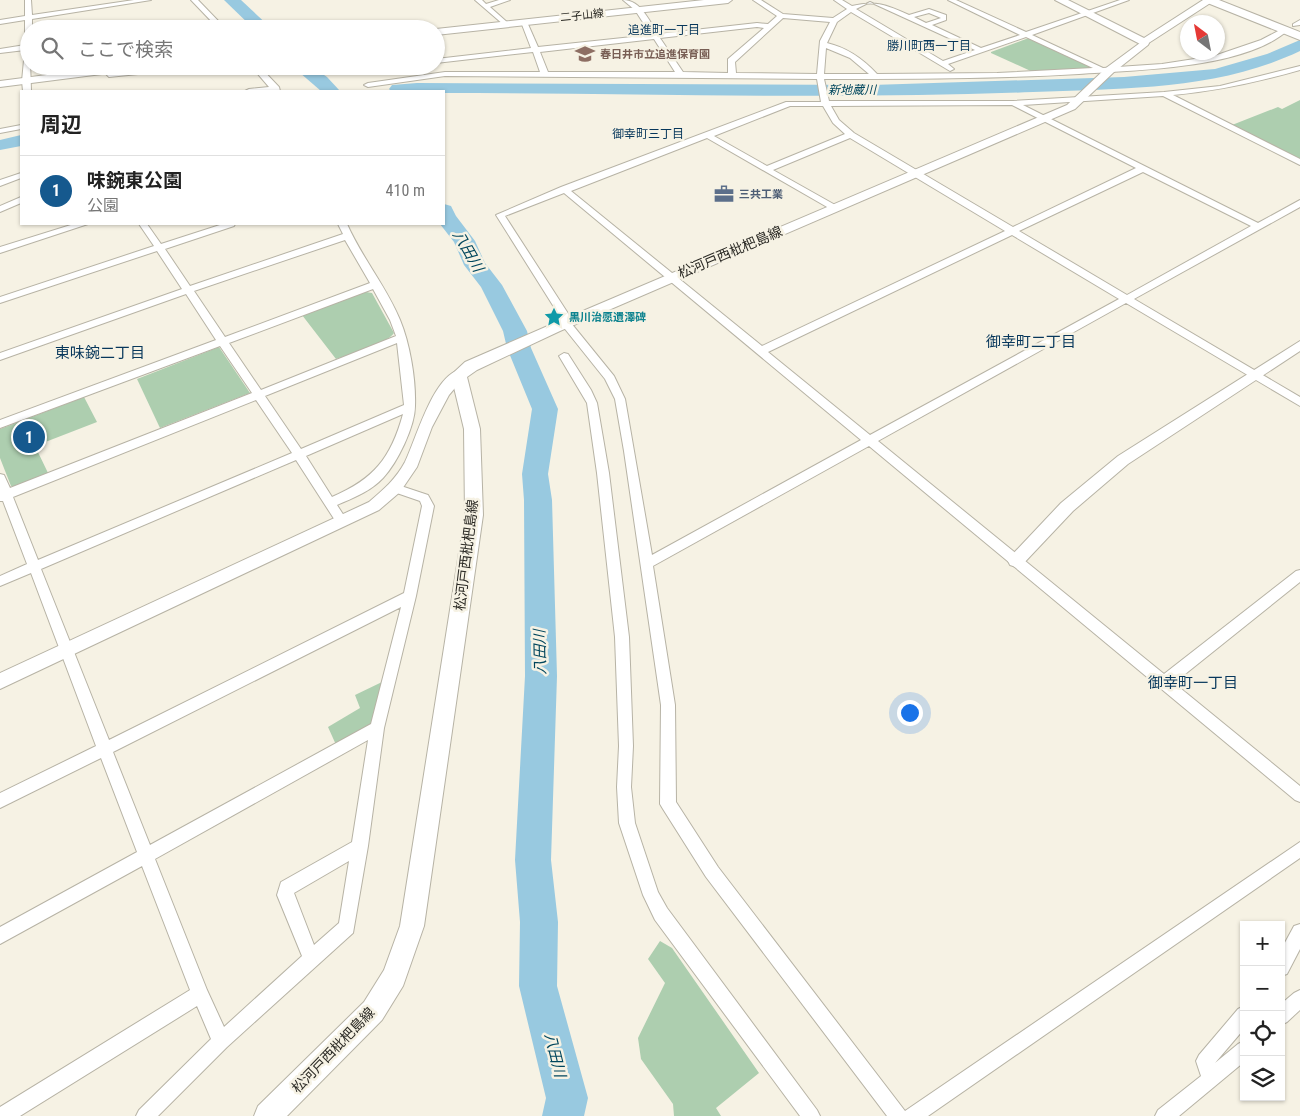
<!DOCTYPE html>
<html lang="ja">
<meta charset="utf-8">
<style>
:root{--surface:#fff;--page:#f6f6f6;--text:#222;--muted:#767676;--line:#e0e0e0;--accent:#15598e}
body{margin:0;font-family:"Roboto Condensed","Noto Sans JP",sans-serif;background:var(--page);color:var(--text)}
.controls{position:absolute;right:15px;bottom:15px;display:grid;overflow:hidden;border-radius:0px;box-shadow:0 1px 4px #0004}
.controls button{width:45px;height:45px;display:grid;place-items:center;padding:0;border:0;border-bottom:1px solid var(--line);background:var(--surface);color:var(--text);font:25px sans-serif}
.compass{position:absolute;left:1180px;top:15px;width:45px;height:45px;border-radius:50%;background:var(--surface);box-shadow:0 1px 4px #0004;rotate:328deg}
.you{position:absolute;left:909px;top:712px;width:18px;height:18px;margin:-12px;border:4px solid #fff;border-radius:50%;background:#1a73e8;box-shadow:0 0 0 8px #1a73e833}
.badge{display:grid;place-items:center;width:32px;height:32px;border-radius:50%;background:var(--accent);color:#fff;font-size:16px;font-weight:700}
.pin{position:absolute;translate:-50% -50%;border:2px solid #fff;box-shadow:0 1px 5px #0006}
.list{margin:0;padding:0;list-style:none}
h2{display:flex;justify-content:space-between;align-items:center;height:65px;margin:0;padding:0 20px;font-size:21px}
h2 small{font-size:16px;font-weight:400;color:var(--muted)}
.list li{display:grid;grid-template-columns:32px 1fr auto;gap:15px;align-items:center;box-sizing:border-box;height:70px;padding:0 20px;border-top:1px solid var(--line)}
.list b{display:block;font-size:19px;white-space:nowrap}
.list p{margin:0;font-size:16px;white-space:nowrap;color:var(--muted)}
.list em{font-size:16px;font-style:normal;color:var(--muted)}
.icon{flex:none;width:28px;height:28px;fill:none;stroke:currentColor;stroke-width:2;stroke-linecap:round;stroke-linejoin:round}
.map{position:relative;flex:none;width:1300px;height:1116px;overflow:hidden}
.search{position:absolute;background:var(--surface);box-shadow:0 1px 4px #0004;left:20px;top:20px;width:425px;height:55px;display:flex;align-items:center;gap:12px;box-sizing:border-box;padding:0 18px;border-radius:28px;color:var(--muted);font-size:19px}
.panel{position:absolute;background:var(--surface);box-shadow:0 1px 4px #0004;left:20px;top:90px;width:425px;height:135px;border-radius:0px}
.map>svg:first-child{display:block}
.green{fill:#adceaf}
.water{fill:#98c9e0}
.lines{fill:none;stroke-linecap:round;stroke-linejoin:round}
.river{fill:#98c9e0;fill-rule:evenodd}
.minor-casing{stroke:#b7b3a5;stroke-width:2}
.tertiary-casing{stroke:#b7b3a5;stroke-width:2}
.secondary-casing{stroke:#b7b3a5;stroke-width:2}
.primary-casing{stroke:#b7b3a5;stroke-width:2}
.trunk-casing{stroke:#b7b3a5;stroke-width:2}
.minor{fill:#fff;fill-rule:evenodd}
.tertiary{fill:#fff;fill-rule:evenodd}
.secondary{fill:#fff;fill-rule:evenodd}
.primary{fill:#fff;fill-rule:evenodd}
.trunk{fill:#fff;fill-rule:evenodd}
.labels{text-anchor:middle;stroke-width:5;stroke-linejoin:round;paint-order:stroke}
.far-street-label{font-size:11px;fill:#2b2a25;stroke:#f6f2e4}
.far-education-label{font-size:11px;font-weight:bold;fill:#785e54;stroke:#f6f2e4;text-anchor:start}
.far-service-label{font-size:11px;font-weight:bold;fill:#4e5e75;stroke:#f6f2e4;text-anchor:start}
.far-culture-label{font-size:11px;font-weight:bold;fill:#0d838f;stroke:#f6f2e4;text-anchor:start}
.far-neighbourhood-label{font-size:12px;fill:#07375b;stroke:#f6f2e4}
.far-water-label{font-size:12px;font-style:italic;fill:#00465d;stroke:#f6f2e4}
.street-label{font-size:14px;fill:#2b2a25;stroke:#f6f2e4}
.water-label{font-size:15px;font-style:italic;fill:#00465d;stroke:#f6f2e4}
.neighbourhood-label{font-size:15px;fill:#07375b;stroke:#f6f2e4}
</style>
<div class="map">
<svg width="1300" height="1116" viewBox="0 0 1300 1116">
<rect width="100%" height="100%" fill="#f6f2e4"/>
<!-- green -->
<g class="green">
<polygon points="1026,39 1030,39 1093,68 1035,73 991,53 991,52"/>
<polygon points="1300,100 1300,159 1232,125 1278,107 1282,109"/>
<path d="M366,292l6,1 22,40c-7,11 -44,21 -58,26l-34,-44z"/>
<polygon points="219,347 250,393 160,428 137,379"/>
<polygon points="84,397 97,422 35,446 49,475 18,486 11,486 0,458 0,429"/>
<polygon points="382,682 375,728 337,747 328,727 360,708 355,695"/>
<polygon points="660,941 672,948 759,1073 716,1108 721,1116 674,1116 673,1104 641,1059 638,1038 665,983 648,959"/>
</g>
<!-- water -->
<polygon class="water" points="21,135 21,146 0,150 0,140"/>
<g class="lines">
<!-- river -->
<g class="river">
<polygon points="224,0 241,0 272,29 254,29"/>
<path d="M1300,40v11c-84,40 -177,37 -267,41 -197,8 -393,1 -589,1v-2h-53l-2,-2 3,-4 25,-2 455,2 252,-8 91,-8 52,-15z"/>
<polygon points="292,66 311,66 327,77 340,91 321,91"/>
<polygon points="444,204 451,206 456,216 475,241 485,263 502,285 527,331 531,348 558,409 548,474 552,500 557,676 551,860 558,922 557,986 588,1098 584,1116 542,1116 546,1098 519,986 520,922 515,860 525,676 524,500 522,474 532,409 507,348 503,331 481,287 464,265 454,242 440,224 444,224"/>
</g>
<defs>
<g id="minor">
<polygon points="25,0 31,0 32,15 134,0 151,0 32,19 32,29 29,29 31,91 23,91 22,81 25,50 0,53 0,49 25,45 25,20 0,24 0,20 25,16"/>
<polygon points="191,0 198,0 226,29 186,29 214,24"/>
<polygon points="475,0 482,0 486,4 499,0 510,0 490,7 508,23 508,25 504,25"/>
<path d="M623,0c18,0 26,21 35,34l99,-11 11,1 9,-8 -24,-16h8l22,14 50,4 14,-9 -13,-9h8l10,6c23,-6 35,-1 57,9l20,-6 17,6v5l-14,5 49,23 39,-13 -72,-35h8l70,32 94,-32h9l-97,35 71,33 59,-4 52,-8 47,-16 21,-11 6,1c-43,39 -153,40 -209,44 -85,5 -170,5 -255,5l5,22h184l151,-9 56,-6 80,-20v4c-42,12 -83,21 -127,25l127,64v6l-137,-69 -140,9 235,118 42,-23v7l-166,92 166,98v9l-174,-103 -248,138 286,233 132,-103 4,-1v12l-126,101 126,103v16l-5,-2 -426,-354 -216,120 22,139 1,97 42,65 187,244 395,-269v16l-372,258h-41l-181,-239 -43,-68 -3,-5 1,-99 -37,-254 -9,-52 -10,-20 -44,-55 -2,-9 -63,-100 65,-28 225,-85h35l-4,-23 -372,-3 -77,11 -4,-2 4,-2 77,-11h95l-7,-20 -97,11v-4l95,-11 -10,-26 3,-2 3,2 11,25 113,-12 -16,-25zM870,2l105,48 -32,11 -87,-52zM851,12l99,59 4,-2 -6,-5 78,-27 67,31 -96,5 -120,1c-14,-15 -29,-26 -50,-31l10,-21zM929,13l12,5 -15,5 -12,-6zM783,18l47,4 -10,19 -3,33 -81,-1 -1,-11zM757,27l7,1 -36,31v14l-45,-1 -23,-34zM654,39l21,33h-127l-8,-20zM826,48l24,10 19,16h-45zM1012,105l124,63 -123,59 -159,-94 -15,-13 -8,-14zM790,106h33l10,17 12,11 -78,32 -53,-30zM707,138l127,73 3,-1v-4l-64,-36 77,-32 155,93 -243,115 -191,-155zM1143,172l108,54 -124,69 -108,-64zM564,193l297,247 -209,115 -27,-156 -11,-23 -43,-53 -2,-8 -64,-99zM1012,235l107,64 -249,136 -102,-83z"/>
<polygon points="1300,20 1300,25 1293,26 1293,24"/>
<polygon points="106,66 114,66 110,70 111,73 172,66 200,66 196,68 109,77 102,70"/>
<polygon points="251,66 259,66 279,87 280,91 245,91 249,89 269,87"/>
<polygon points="21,125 21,129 0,133 0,129"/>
<polygon points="21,173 21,178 0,186 0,180"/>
<polygon points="21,197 21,203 0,212 0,206"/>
<polygon points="74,224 88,224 0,253 0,247"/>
<path d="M139,224h8l14,20 62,-20h12l-1,2 -69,23 25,37 153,-52 -5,-10h9c15,34 39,62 53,96 10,24 16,60 15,86 0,21 -18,57 -32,72 -12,13 -30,20 -46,27l11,17 -2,3h-8l-42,-65 -255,109 68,171 295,-147 18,-87 -2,-5 -29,-10 -2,-3 6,-4 33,11 6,11 -18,90 -32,132 -16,118 -15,87 -126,114 -69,69h-22l3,-6 72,-71 -14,-33 -177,110h-20v-9l190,-117 -48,-124 -142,78v-17l137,-75 -36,-94 -101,50v-15l96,-47 -65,-173 -31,13v-10l27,-12 -24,-63h-3v-27l4,1 6,13 242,-95 -32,-47 -220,82v-8l216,-80 -30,-46 -186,66v-7l182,-64 -25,-38 -157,52v-6l154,-51zM345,240l25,43 -145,54 -31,-46zM373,289l17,31 6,16 -135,54 -32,-47zM397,343l7,62 -103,44 -36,-53zM256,400l36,53 -254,107 -25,-63zM403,414c-12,44 -29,65 -71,83l-26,-41zM401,607l-30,117 -221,121 -37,-93zM368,740l-16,102 -71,40 -4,13 25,61 -78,71 -17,-37 -52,-131zM349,861l-10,62 -25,22 -20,-52z"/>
<polygon points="564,353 568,354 591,390 597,403 609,473 629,637 633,746 631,787 635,823 658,892 667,908 817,1110 820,1116 800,1116 655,920 643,895 619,823 617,787 619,746 615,637 597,473 587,403 559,356"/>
<polygon points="1300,924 1300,949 1287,974 1281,976 1281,950 1294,926"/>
<polygon points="1300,990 1300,1010 1287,1022 1281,1025 1281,1004 1294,993"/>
<polygon points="1244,1006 1244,1029 1215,1063 1238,1044 1244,1041 1244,1062 1179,1116 1155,1116 1158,1110 1201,1076 1196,1061 1199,1055 1238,1009"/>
</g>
<g id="tertiary">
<polygon points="704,0 732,0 728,3 436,35 436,29"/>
<polygon points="116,66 146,66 141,69 0,87 0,81"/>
<polygon points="1300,341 1300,351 1128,464 1073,511 1022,565 1016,567 1010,565 1008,561 1010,557 1061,503 1118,456"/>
<path d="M459,370l5,2 2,3 -17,20 -17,32 -15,40 -17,25 -21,18 -379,179v-16l369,-171c14,-12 27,-23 36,-40 11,-22 27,-84 54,-92z"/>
</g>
<polygon id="secondary" points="1144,40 1148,41 1149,43 1148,45 1114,72 1075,109 560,331 477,370 467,377 480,429 483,515 424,926 403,986 382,1020 287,1116 254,1116 258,1106 364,1002 384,970 400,926 465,515 464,429 451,375 465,362 550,325 1067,105 1106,68"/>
<polygon id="primary" points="1055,0 1068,0 1144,38 1203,0 1215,0 1144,46"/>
<polygon id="trunk" points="1203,0 1219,0 1300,32 1300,40 1205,2"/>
</defs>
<!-- minor casing -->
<use href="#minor" class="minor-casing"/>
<!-- tertiary casing -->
<use href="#tertiary" class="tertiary-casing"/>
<!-- secondary casing -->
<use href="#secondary" class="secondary-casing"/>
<!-- primary casing -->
<use href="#primary" class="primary-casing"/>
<!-- trunk casing -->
<use href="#trunk" class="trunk-casing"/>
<!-- minor -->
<use href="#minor" class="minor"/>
<!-- tertiary -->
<use href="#tertiary" class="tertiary"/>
<!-- secondary -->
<use href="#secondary" class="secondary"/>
<!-- primary -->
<use href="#primary" class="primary"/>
<!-- trunk -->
<use href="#trunk" class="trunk"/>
</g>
<!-- icons -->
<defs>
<symbol id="school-bare" viewBox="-9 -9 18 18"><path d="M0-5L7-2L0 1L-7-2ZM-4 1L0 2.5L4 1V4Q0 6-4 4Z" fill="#8d6e63" stroke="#f6f2e4" stroke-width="2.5" paint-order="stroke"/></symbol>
<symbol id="office-bare" viewBox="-9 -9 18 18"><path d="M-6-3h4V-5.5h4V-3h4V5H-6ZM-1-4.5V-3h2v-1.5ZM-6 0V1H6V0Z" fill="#5c6f8a" stroke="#f6f2e4" stroke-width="2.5" paint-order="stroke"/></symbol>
<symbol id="sight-bare" viewBox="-9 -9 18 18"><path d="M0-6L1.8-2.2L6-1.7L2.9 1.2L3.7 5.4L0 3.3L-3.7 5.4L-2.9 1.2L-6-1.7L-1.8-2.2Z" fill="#0f9aa8" stroke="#f6f2e4" stroke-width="2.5" paint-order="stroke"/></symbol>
</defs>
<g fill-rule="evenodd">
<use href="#school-bare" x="571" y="40" width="28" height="28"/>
<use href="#office-bare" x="710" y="180" width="28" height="28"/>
<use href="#sight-bare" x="540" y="303" width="28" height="28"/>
</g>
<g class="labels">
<!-- far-street labels -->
<g class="far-street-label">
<text transform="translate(582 15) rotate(-6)" y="4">二子山線</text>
</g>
<!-- far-education labels -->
<g class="far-education-label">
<text x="600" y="58">春日井市立追進保育園</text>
</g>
<!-- far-service labels -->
<g class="far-service-label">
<text x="739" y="198">三共工業</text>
</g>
<!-- far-culture labels -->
<g class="far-culture-label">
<text x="569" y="321">黒川治愿遺澤碑</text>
</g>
<!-- far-neighbourhood labels -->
<g class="far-neighbourhood-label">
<text x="664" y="34">追進町一丁目</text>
<text x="929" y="50">勝川町西一丁目</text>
<text x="648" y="138">御幸町三丁目</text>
</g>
<!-- far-water labels -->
<g class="far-water-label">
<text x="852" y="94">新地蔵川</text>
</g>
<!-- street labels -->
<g class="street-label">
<text transform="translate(730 252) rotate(-23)" y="5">松河戸西枇杷島線</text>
<text transform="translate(466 555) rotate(-83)" y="5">松河戸西枇杷島線</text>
<text transform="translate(333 1050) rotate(-46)" y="5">松河戸西枇杷島線</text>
</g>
<!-- water labels -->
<g class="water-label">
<text transform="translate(468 251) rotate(60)" y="5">八田川</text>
<text transform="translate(540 652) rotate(-91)" y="5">八田川</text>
<text transform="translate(555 1055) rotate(76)" y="5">八田川</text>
</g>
<!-- neighbourhood labels -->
<g class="neighbourhood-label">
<text x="1031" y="347">御幸町二丁目</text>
<text x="100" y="358">東味鋺二丁目</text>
<text x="1193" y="688">御幸町一丁目</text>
</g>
</g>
</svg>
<div class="controls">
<button>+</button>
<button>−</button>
<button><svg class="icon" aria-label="locate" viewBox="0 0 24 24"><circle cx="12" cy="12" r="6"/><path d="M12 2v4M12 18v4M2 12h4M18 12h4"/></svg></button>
<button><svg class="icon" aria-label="layers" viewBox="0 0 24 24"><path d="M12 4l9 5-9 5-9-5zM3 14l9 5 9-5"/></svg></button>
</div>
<svg class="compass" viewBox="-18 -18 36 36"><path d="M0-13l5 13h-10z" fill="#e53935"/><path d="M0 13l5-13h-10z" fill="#767676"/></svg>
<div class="you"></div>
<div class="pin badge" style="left:29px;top:437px">1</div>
<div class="search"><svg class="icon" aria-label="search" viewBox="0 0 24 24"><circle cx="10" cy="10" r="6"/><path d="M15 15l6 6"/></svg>ここで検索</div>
<section class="panel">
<h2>周辺<small></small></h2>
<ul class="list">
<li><span class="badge">1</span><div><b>味鋺東公園</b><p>公園</p></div><em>410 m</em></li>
</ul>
</section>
</div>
